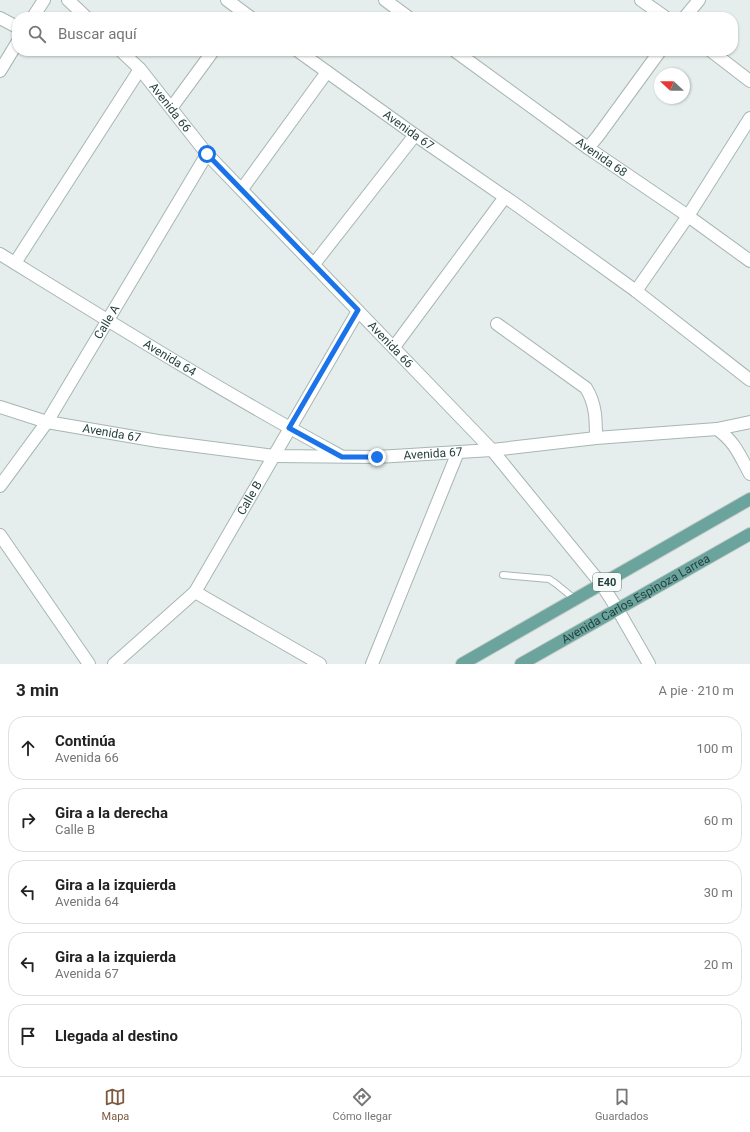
<!DOCTYPE html>
<html lang="es">
<meta charset="utf-8">
<style>
:root{--surface:#fff;--page:#f2f2f2;--text:#222;--muted:#767676;--line:#e0e0e0;--accent:#7e593f}
body{margin:0;font-family:Roboto,sans-serif;background:var(--page);color:var(--text)}
.compass{position:absolute;left:654px;top:68px;width:36px;height:36px;border-radius:50%;background:var(--surface);box-shadow:0 1px 3px #0004;rotate:292deg}
.stop{position:absolute;width:12px;height:12px;margin:-9px;border:3px solid #1a73e8;border-radius:50%;background:#fff}
.stop.end{background:#1a73e8;border-color:#fff;box-shadow:0 1px 4px #0008}
.list{margin:0;padding:0;list-style:none}
h2{display:flex;justify-content:space-between;align-items:center;height:52px;margin:0;padding:0 16px;font-size:17px}
h2 small{font-size:13px;font-weight:400;color:var(--muted)}
.list li{display:grid;grid-template-columns:26px 1fr auto;gap:12px;align-items:center;box-sizing:border-box;height:64px;margin:0 8px 8px;padding:0 8px;border:1px solid var(--line);border-radius:16px}
.list b{display:block;font-size:15px;white-space:nowrap}
.list p{margin:0;font-size:13px;white-space:nowrap;color:var(--muted)}
.list em{font-size:13px;font-style:normal;color:var(--muted)}
.icon{flex:none;width:22px;height:22px;fill:none;stroke:currentColor;stroke-width:2;stroke-linecap:round;stroke-linejoin:round}
.map{position:relative;flex:none;width:750px;height:664px;overflow:hidden}
.search{position:absolute;background:var(--surface);box-shadow:0 1px 3px #0004;left:12px;right:12px;top:12px;height:44px;display:flex;align-items:center;gap:10px;box-sizing:border-box;padding:0 14px;border-radius:16px;color:var(--muted);font-size:15px}
.sheet{height:412px;background:var(--surface)}
nav{display:flex;justify-content:space-around;align-items:center;box-sizing:border-box;height:56px;border-top:1px solid var(--line);background:var(--surface);font-size:11px;color:var(--muted)}
nav a{display:grid;justify-items:center;gap:2px}
nav .on{color:var(--accent)}
.map>svg:first-child{display:block}
.lines{fill:none;stroke-linecap:round;stroke-linejoin:round}
.lane-casing{stroke:#a7b6b4;stroke-width:8}
.street-casing{stroke:#a7b6b4;stroke-width:14}
.primary-casing{stroke:#c2cac9;stroke-width:14}
.lane{stroke:#fff;stroke-width:6}
.street{stroke:#fff;stroke-width:12}
.primary{stroke:#6ba39d;stroke-width:12}
.route{stroke:#1a73e8;stroke-width:5}
.labels{text-anchor:middle;stroke-width:3.5;stroke-linejoin:round;paint-order:stroke}
.shield{fill:#f6faf9;stroke:#637875;stroke-width:1}
.shield-label{font-size:11px;font-weight:bold;fill:#24403d}
.street-label{font-size:12px;fill:#24403d;stroke:#f6faf9}
</style>
<div class="map">
<svg width="750" height="664" viewBox="0 0 750 664">
<rect width="100%" height="100%" fill="#e5eeec"/>
<g class="lines">
<defs>
<polyline id="lane" points="503,575 549,579 555,583 576,600"/>
<g id="street">
<polyline points="68,0 86,17"/>
<polyline points="227,0 250,17"/>
<polyline points="385,0 408,17"/>
<polyline points="641,0 665,17"/>
<polyline points="33,17 44,0"/>
<polyline points="685,17 699,0"/>
<polyline points="0,18 17,27"/>
<path id="s1" d="M121,51l19,18 67,85 285,296 110,135 16,25 31,54"/>
<path id="s2" d="M298,51l117,84 103,71 118,85 114,89"/>
<path id="s3" d="M455,51l133,97 100,68 62,45"/>
<polyline points="711,51 750,81"/>
<polyline points="0,71 17,43"/>
<polyline points="172,107 213,51"/>
<polyline points="588,148 598,136 660,51"/>
<polyline points="242,189 327,72"/>
<path id="s4" d="M0,254c112,69 224,139 339,201"/>
<polyline points="15,263 140,69"/>
<polyline points="314,264 415,135"/>
<polyline points="636,291 688,216 750,118"/>
<path d="M497,324l89,64c10,16 10,32 10,50"/>
<polyline points="394,347 505,197"/>
<path id="s5" d="M0,407l47,15 111,19 116,15 103,1 115,-7 104,-12 121,-9 33,-7"/>
<path d="M717,429c18,13 22,25 33,45"/>
<path id="s6" d="M0,486l47,-64 160,-268"/>
<polyline points="0,535 89,664"/>
<polyline points="195,592 320,664"/>
<path id="s7" d="M114,664l81,-72 163,-281"/>
<polyline points="372,664 458,452"/>
</g>
<g id="primary">
<polyline points="462,664 750,499"/>
<path id="s8" d="M521,664l229,-130"/>
</g>
</defs>
<!-- lane casing -->
<use href="#lane" class="lane-casing"/>
<!-- street casing -->
<use href="#street" class="street-casing"/>
<!-- primary casing -->
<use href="#primary" class="primary-casing"/>
<!-- lane -->
<use href="#lane" class="lane"/>
<!-- street -->
<use href="#street" class="street"/>
<!-- primary -->
<use href="#primary" class="primary"/>
</g>
<g class="lines">
<!-- route -->
<polyline class="route" points="207,154 358,310 289,428 342,457 377,457"/>
</g>
<g class="labels">
<!-- shield labels -->
<rect class="shield" x="593" y="573" width="28" height="18" rx="3"/>
<g class="shield-label">
<text x="607" y="586">E40</text>
</g>
<!-- street labels -->
<g class="street-label">
<text dy="4" stroke="none"><textPath href="#s1" startOffset="75">Avenida 66</textPath></text>
<text dy="4" stroke="none"><textPath href="#s2" startOffset="136">Avenida 67</textPath></text>
<text dy="4" stroke="none"><textPath href="#s3" startOffset="181">Avenida 68</textPath></text>
<text dy="4" stroke="none"><textPath href="#s6" startOffset="196">Calle A</textPath></text>
<text dy="4" stroke="none"><textPath href="#s1" startOffset="399">Avenida 66</textPath></text>
<text dy="4" stroke="none"><textPath href="#s4" startOffset="199">Avenida 64</textPath></text>
<text dy="4" stroke="none"><textPath href="#s5" startOffset="115">Avenida 67</textPath></text>
<text dy="4" stroke="none"><textPath href="#s5" startOffset="438">Avenida 67</textPath></text>
<text dy="4" stroke="none"><textPath href="#s7" startOffset="217">Calle B</textPath></text>
<text dy="4" stroke="none"><textPath href="#s8" startOffset="132">Avenida Carlos Espinoza Larrea</textPath></text>
</g>
</g>
</svg>
<svg class="compass" viewBox="-18 -18 36 36"><path d="M0-13l5 13h-10z" fill="#e53935"/><path d="M0 13l5-13h-10z" fill="#767676"/></svg>
<div class="stop" style="left:207px;top:154px"></div>
<div class="stop end" style="left:377px;top:457px"></div>
<div class="search"><svg class="icon" aria-label="search" viewBox="0 0 24 24"><circle cx="10" cy="10" r="6"/><path d="M15 15l6 6"/></svg>Buscar aquí</div>
</div>
<section class="sheet">
<h2>3 min<small>A pie · 210 m</small></h2>
<ul class="list">
<li><svg class="icon" aria-label="ahead" viewBox="0 0 24 24"><path d="M12 20V5M6 11l6-6 6 6"/></svg><div><b>Continúa</b><p>Avenida 66</p></div><em>100 m</em></li>
<li><svg class="icon" aria-label="right" viewBox="0 0 24 24"><path d="M7 20v-9h11M14 6l5 5-5 5"/></svg><div><b>Gira a la derecha</b><p>Calle B</p></div><em>60 m</em></li>
<li><svg class="icon" aria-label="left" viewBox="0 0 24 24"><path d="M17 20v-9H6M10 6l-5 5 5 5"/></svg><div><b>Gira a la izquierda</b><p>Avenida 64</p></div><em>30 m</em></li>
<li><svg class="icon" aria-label="left" viewBox="0 0 24 24"><path d="M17 20v-9H6M10 6l-5 5 5 5"/></svg><div><b>Gira a la izquierda</b><p>Avenida 67</p></div><em>20 m</em></li>
<li><svg class="icon" aria-label="arrive" viewBox="0 0 24 24"><path d="M6 21V4h12l-3 4 3 4H6"/></svg><div><b>Llegada al destino</b></div></li>
</ul>
</section>
<nav>
<a class="on"><svg class="icon" aria-label="map" viewBox="0 0 24 24"><path d="M3 6l6-2 6 2 6-2v14l-6 2-6-2-6 2zM9 4v14M15 6v14"/></svg>Mapa</a>
<a><svg class="icon" aria-label="directions" viewBox="0 0 24 24"><path d="M12 3l9 9-9 9-9-9zM9 14v-3h6M13 9l2 2-2 2"/></svg>Cómo llegar</a>
<a><svg class="icon" aria-label="saved" viewBox="0 0 24 24"><path d="M7 4h10v16l-5-4-5 4z"/></svg>Guardados</a>
</nav>
